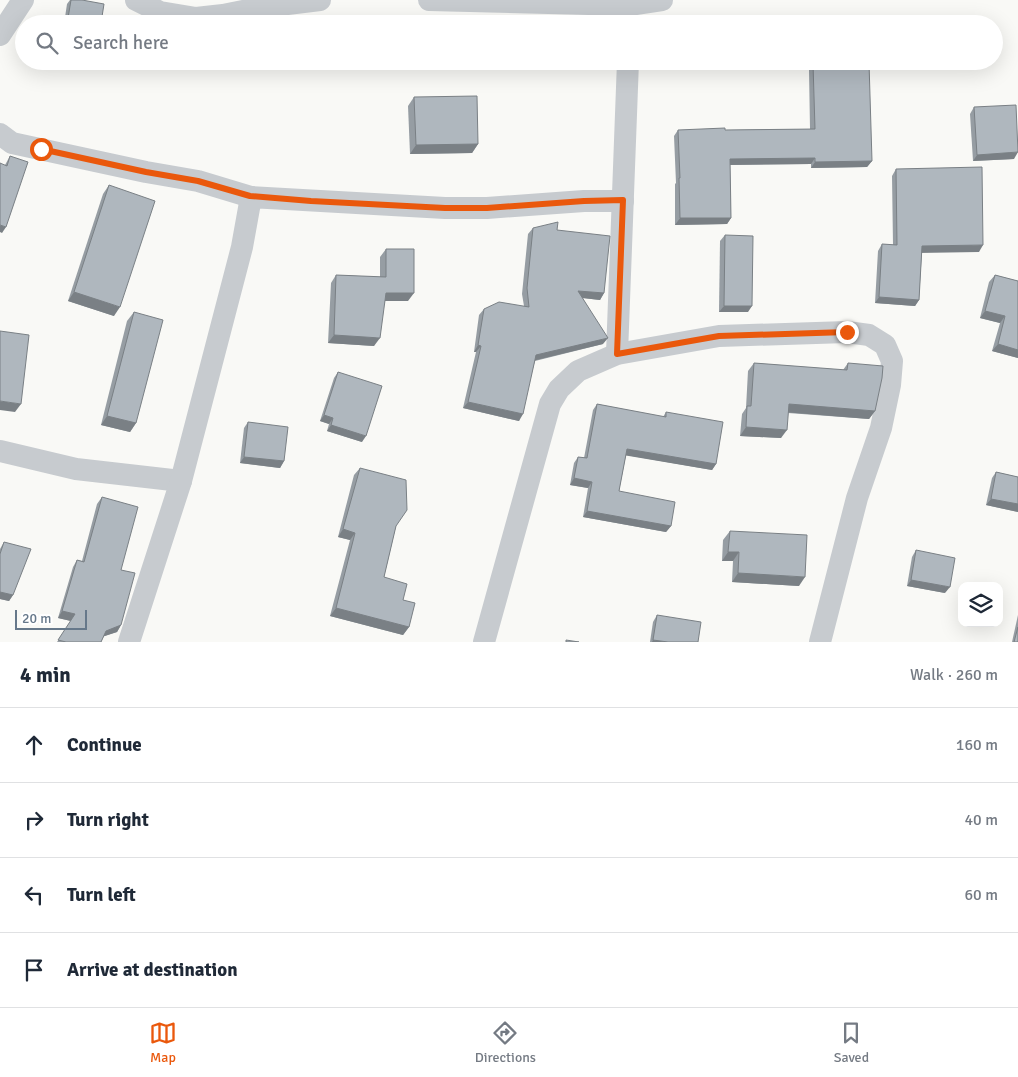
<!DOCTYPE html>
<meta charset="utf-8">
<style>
:root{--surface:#fff;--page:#f2f2f3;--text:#1f2937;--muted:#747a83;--line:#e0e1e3;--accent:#ea580c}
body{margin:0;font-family:Signika,sans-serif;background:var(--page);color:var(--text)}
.controls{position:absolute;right:15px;bottom:15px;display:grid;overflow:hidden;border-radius:10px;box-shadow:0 5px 20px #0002}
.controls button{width:45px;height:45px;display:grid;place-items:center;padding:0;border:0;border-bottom:1px solid var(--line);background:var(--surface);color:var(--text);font:25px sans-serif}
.scale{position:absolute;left:15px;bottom:12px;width:72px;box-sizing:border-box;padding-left:5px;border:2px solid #66788a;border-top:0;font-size:14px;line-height:18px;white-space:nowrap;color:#66788a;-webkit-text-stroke:4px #fff;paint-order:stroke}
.stop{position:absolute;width:15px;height:15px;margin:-11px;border:4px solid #ea580c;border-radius:50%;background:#fff}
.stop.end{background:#ea580c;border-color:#fff;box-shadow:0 1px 5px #0008}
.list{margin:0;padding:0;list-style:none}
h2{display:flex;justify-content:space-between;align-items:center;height:65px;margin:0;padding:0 20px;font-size:21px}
h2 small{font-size:16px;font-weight:400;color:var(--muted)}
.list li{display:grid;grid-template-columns:32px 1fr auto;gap:15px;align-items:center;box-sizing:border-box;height:75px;padding:0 20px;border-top:1px solid var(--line)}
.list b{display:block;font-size:19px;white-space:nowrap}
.list em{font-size:16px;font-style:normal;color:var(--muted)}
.icon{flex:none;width:28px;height:28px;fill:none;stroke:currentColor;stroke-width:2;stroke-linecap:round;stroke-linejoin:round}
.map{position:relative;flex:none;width:1018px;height:642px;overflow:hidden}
.search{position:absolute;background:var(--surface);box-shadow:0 5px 20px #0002;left:15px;right:15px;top:15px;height:55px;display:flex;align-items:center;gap:12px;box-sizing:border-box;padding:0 18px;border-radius:28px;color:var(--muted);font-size:19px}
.sheet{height:365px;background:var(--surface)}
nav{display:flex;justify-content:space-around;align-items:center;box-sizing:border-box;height:70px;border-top:1px solid var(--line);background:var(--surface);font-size:14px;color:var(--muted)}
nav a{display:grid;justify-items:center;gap:2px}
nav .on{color:var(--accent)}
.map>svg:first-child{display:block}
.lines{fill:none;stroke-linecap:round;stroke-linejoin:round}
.minor{stroke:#c7cbcf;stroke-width:22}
.wall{fill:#969da3}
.shaded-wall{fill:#7a8085}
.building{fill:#afb7be;stroke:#7a8085}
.route{stroke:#ea580c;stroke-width:6}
</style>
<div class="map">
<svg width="1018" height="642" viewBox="0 0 1018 642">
<rect width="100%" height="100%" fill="#f9f9f6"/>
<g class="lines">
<!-- minor -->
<g class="minor">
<polyline points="136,0 160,12 196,18 223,15 263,7 320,0"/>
<polyline points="429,0 629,5 662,0"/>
<polyline points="0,35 23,0"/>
<polyline points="0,134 12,143 146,172 198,181 251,197"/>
<polyline points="617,354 628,61"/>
<polyline points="0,451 76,469 181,481"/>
<polyline points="129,642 181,481 242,247 251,197 445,208 487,208 584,201 623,201"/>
<polyline points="484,642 550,404 559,389 578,371 617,354 719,336 847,332 869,335 885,345 892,361 890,385 881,428 857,498 820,642"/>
</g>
</g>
<!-- wall -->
<g class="wall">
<polygon points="70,0 82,0 101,23 106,24 64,24 67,4"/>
<polygon points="813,64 872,161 867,167 811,168 811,164 730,165 731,218 727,224 675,225 675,184 676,183 674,136 678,130 725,130 810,129 809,70"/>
<polygon points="414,97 478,144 472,153 410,154 408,106"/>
<polygon points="974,107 1014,159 973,161 970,114"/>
<polygon points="10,156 2,233 5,165"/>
<polygon points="896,169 979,252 922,252 919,300 915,306 875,303 878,251 882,244 893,245 892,176"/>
<polygon points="109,185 114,316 68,301 103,194"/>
<polygon points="533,228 557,230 604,293 600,300 583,298 603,344 535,361 519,421 463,408 476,352 474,352 479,315 484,309 524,306 522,294 528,234"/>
<polygon points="725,235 748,312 719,312 720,241"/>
<polygon points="386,249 408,301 385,301 374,346 328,343 331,283 336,275 380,277 380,257"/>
<polygon points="995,275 1018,281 1018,358 992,351 1000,323 980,318 989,282"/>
<polygon points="134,312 136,423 130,432 101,425 127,321"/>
<polygon points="754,363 843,370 848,363 875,411 869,419 788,413 781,438 740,436 742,414 746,408 748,371"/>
<polygon points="338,372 362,442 327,431 329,424 320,421 334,378"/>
<polygon points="597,404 663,417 666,412 716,464 712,470 626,455 619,491 671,526 666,532 583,517 588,488 570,485 574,463 578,457 584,458 593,410"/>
<polygon points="248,422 284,461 280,468 240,463 244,428"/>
<polygon points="360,468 396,526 384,577 403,600 409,627 403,635 330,616 350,540 338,537 354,475"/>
<polygon points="996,472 1018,477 1018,512 986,505 992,478"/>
<polygon points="102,497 121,570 121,625 117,632 104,636 101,642 57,642 71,621 58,618 73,567 77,560 82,561 97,504"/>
<polygon points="730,531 799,586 732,582 733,561 722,561 723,540"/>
<polygon points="4,542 13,595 9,601 0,599 0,549"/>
<polygon points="916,550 945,593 907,586 912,557"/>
<polygon points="657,615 698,642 650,642 653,622"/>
<polygon points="1018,615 1018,642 1012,642"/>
</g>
<!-- shaded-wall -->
<g class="shaded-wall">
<polygon points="130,61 158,61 157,63 140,63"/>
<polygon points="478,144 472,153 410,154 416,145"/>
<polygon points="1018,152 1014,159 973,161 977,155"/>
<polygon points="815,158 811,164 726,165 730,159"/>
<polygon points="872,161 867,167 811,168 815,162"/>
<polygon points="680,218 731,218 727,224 675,225"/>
<polygon points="0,225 6,227 2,233 0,232"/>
<polygon points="983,245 979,252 918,253 922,246"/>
<polygon points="578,291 604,293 600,300 574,297"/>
<polygon points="74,292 120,307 114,316 68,301"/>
<polygon points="386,293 414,293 408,301 380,301"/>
<polygon points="879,297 919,300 915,306 875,303"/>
<polygon points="724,306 752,306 748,312 719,312"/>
<polygon points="985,311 1005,316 1000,323 980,318"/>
<polygon points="334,335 380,338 374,346 328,343"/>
<polygon points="608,338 603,344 532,361 536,355"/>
<polygon points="998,344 1018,350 1018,358 992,351"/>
<polygon points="478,345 481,346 476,352 474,352"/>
<polygon points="0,401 21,404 15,412 0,410"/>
<polygon points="468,402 523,414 519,421 463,408"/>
<polygon points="789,404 875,411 869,419 783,412"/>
<polygon points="324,415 333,418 329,424 320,421"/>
<polygon points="107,416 136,423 130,432 101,425"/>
<polygon points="331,425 366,436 362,442 327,431"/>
<polygon points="746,427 787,430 781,438 740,436"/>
<polygon points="627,449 716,464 712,470 623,455"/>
<polygon points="244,457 284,461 280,468 240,463"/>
<polygon points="574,478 592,482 588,488 570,485"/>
<polygon points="991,499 1018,504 1018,512 986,505"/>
<polygon points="587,511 671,526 666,532 583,517"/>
<polygon points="343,529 355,533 350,540 338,537"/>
<polygon points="728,552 739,552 733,561 722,561"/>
<polygon points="738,573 805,577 799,586 732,582"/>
<polygon points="911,580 950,587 945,593 907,586"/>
<polygon points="0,592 13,595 9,601 0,599"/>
<polygon points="336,608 409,627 403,635 330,616"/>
<polygon points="62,611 75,614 71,621 58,618"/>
<polygon points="121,625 117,632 102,637 106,631"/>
<polygon points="653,640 668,642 652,642"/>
</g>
<!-- building -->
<g class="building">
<polygon points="71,0 82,0 104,4 101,23 106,24 67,24"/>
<polygon points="869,63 872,161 815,162 815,158 730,159 731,218 680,218 679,178 680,178 678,130 725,128 725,130 815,129 813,64"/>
<polygon points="477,96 478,144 416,145 414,97"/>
<polygon points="1016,105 1018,152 977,155 974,107"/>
<polygon points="10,156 28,162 6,227 0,225 0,163 7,166"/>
<polygon points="982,167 983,245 922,246 919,300 879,297 882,244 897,245 896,169"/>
<polygon points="109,185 155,201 120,307 74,292"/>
<polygon points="558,222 557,230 610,236 604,293 578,291 608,338 536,355 523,414 468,402 481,346 478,345 484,309 499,302 529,307 527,288 533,228"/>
<polygon points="725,235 753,236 752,306 724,306"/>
<polygon points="386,249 414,249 414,293 386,293 380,338 334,335 336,275 386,277"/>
<polygon points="995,275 1018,281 1018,350 998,344 1005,316 985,311"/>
<polygon points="134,312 163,320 136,423 107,416"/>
<polygon points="0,331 29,335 21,404 0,401"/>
<polygon points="754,363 847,370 848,363 883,366 882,378 875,411 789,404 787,430 746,427 747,406 751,406"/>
<polygon points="338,372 382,386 366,436 331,425 333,418 324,415"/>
<polygon points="597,404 666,417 666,412 723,422 716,464 627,449 619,491 675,502 671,526 587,511 592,482 574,478 578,457 587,458"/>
<polygon points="248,422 288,427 284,461 244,457"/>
<polygon points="360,468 406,480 407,510 396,526 384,577 407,584 403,600 415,603 409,627 336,608 355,533 343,529"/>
<polygon points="996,472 1018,477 1018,504 991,499"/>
<polygon points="102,497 138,507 121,570 135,573 121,625 106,631 101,642 66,642 58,640 75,614 62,611 77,560 84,562"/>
<polygon points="730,531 807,535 805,577 738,573 739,552 728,552"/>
<polygon points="4,542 31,549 13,595 0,592 0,554"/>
<polygon points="916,550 955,558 950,587 911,580"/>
<polygon points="657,615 701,622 698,642 668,642 653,640"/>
<polygon points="1018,627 1018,642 1014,642"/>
<polygon points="566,640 579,642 566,642"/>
</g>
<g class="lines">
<!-- route -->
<polyline class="route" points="41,149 146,172 198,181 250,196 311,201 445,208 487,208 584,201 623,200 617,354 719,336 847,332"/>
</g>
</svg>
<div class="controls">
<button><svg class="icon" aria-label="layers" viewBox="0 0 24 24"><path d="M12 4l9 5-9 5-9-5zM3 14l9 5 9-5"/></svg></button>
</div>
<div class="scale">20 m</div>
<div class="stop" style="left:41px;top:149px"></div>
<div class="stop end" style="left:847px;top:332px"></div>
<div class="search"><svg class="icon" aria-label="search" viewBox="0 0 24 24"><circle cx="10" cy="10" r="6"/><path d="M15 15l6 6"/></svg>Search here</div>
</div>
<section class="sheet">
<h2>4 min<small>Walk · 260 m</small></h2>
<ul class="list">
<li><svg class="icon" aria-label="ahead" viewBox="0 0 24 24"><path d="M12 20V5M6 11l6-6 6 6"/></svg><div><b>Continue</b></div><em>160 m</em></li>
<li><svg class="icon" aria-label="right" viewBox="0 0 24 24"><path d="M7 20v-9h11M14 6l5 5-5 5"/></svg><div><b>Turn right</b></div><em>40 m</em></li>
<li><svg class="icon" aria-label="left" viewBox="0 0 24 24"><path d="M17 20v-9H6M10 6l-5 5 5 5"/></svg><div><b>Turn left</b></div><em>60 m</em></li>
<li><svg class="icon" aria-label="arrive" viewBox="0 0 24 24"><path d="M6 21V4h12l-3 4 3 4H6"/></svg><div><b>Arrive at destination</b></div></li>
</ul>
</section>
<nav>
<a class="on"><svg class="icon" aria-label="map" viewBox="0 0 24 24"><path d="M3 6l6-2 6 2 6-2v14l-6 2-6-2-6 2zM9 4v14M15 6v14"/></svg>Map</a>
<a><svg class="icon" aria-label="directions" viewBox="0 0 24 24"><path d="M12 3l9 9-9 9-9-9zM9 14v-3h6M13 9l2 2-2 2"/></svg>Directions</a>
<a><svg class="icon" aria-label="saved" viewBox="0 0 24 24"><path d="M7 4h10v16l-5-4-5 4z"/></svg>Saved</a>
</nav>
